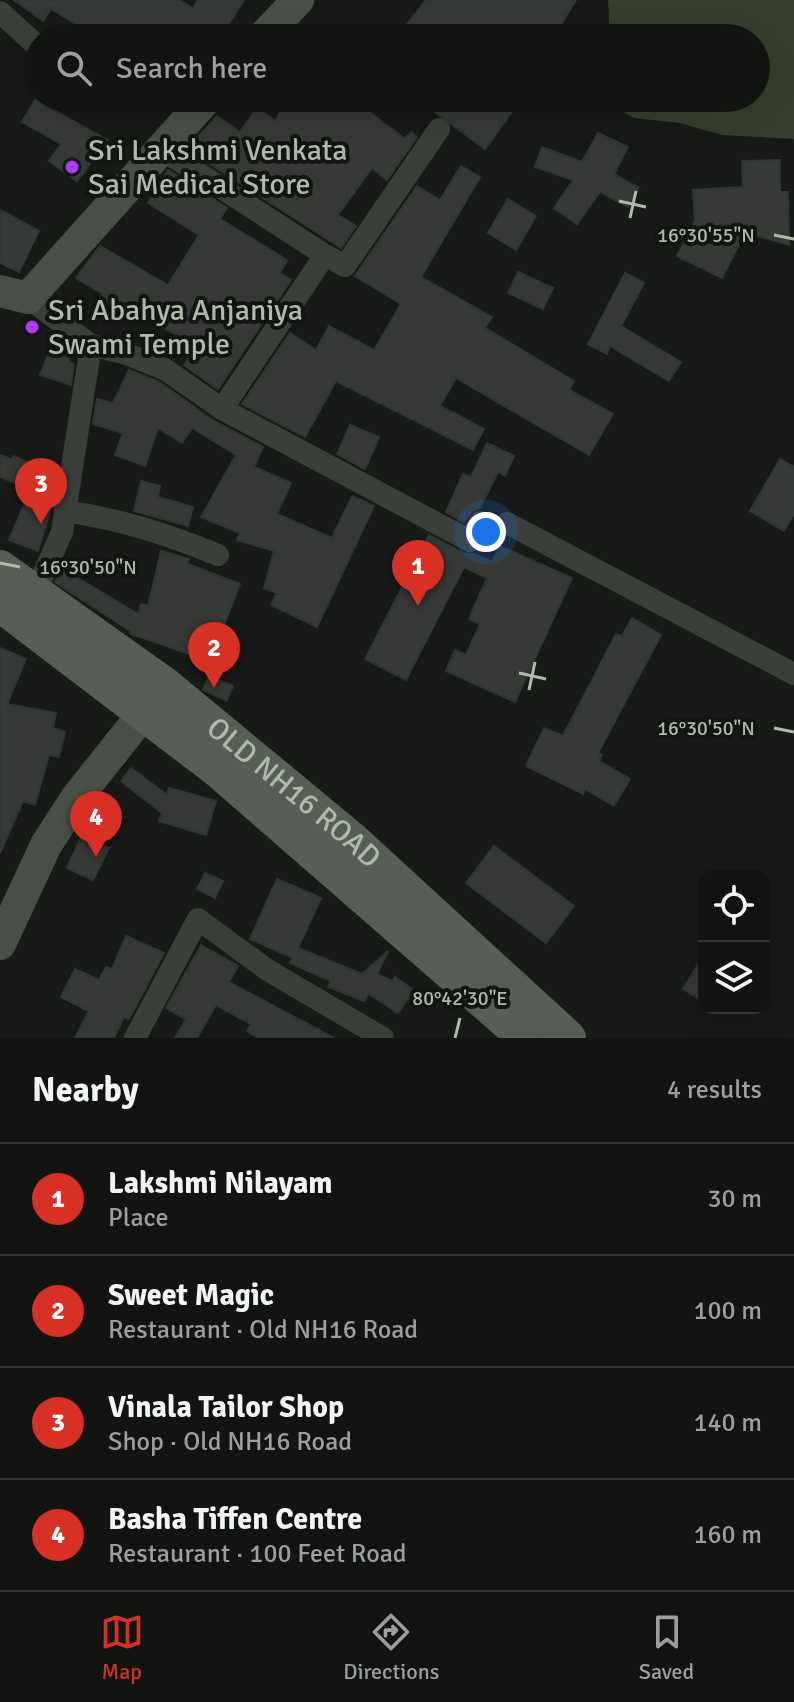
<!DOCTYPE html>
<meta charset="utf-8">
<style>
:root{--surface:#121412;--page:#1f2120;--text:#f1f3f6;--muted:#9c9e9f;--line:#313332;--accent:#d93025}
body{margin:0;font-family:Signika,sans-serif;background:var(--page);color:var(--text)}
.controls{position:absolute;right:24px;bottom:24px;display:grid;overflow:hidden;border-radius:16px;box-shadow:0 8px 32px #0002}
.controls button{width:72px;height:72px;display:grid;place-items:center;padding:0;border:0;border-bottom:2px solid var(--line);background:var(--surface);color:var(--text);font:40px sans-serif}
.you{position:absolute;left:486px;top:532px;width:28px;height:28px;margin:-20px;border:6px solid #fff;border-radius:50%;background:#1a73e8;box-shadow:0 0 0 12px #1a73e833}
.badge{display:grid;place-items:center;width:52px;height:52px;border-radius:50%;background:var(--accent);color:#fff;font-size:26px;font-weight:700}
.pin{position:absolute;translate:-50% -66px;filter:drop-shadow(0 2px 4px #0008)}
.pin::after{content:'';position:absolute;top:42px;width:28px;height:24px;background:inherit;clip-path:polygon(0 0,100% 0,50% 100%)}
.list{margin:0;padding:0;list-style:none}
h2{display:flex;justify-content:space-between;align-items:center;height:104px;margin:0;padding:0 32px;font-size:34px}
h2 small{font-size:26px;font-weight:400;color:var(--muted)}
.list li{display:grid;grid-template-columns:52px 1fr auto;gap:24px;align-items:center;box-sizing:border-box;height:112px;padding:0 32px;border-top:2px solid var(--line)}
.list b{display:block;font-size:30px;white-space:nowrap}
.list p{margin:0;font-size:26px;white-space:nowrap;color:var(--muted)}
.list em{font-size:26px;font-style:normal;color:var(--muted)}
.icon{flex:none;width:44px;height:44px;fill:none;stroke:currentColor;stroke-width:2;stroke-linecap:round;stroke-linejoin:round}
.map{position:relative;flex:none;width:794px;height:1038px;overflow:hidden}
.search{position:absolute;background:var(--surface);box-shadow:0 8px 32px #0002;left:24px;right:24px;top:24px;height:88px;display:flex;align-items:center;gap:20px;box-sizing:border-box;padding:0 28px;border-radius:44px;color:var(--muted);font-size:30px}
.sheet{height:552px;background:var(--surface)}
nav{display:flex;justify-content:space-around;align-items:center;box-sizing:border-box;height:112px;border-top:2px solid var(--line);background:var(--surface);font-size:22px;color:var(--muted)}
nav a{display:grid;justify-items:center;gap:4px}
nav .on{color:var(--accent)}
.map>svg:first-child{display:block}
.water{fill:#373e2e}
.building{fill:#363935;stroke:#323632;stroke-width:2}
.lines{fill:none;stroke-linecap:round;stroke-linejoin:round}
.street{stroke:#3a3f39;stroke-width:22}
.secondary{stroke:#494f47;stroke-width:32}
.primary{stroke:#575e55;stroke-width:36}
.ticks{fill:none;stroke:#b0baab;stroke-width:3}
.poi-dot{fill:#b03af1;stroke:#131513;stroke-width:3}
.labels{text-anchor:middle;stroke-width:8;stroke-linejoin:round;paint-order:stroke}
.poi-label{font-size:30px;fill:#b0baab;stroke:#131513;text-anchor:start}
.street-label{font-size:30px;fill:#b0baab;stroke:#131513}
.ticks-label{font-size:20px;text-anchor:middle;fill:#b0baab;stroke:#131513;stroke-width:8;stroke-linejoin:round;paint-order:stroke}
</style>
<div class="map">
<svg width="794" height="1038" viewBox="0 0 794 1038">
<rect width="100%" height="100%" fill="#181a18"/>
<!-- water -->
<polygon class="water" points="608,0 794,0 794,139 722,135 680,123 634,118 599,98 756,98 756,38 610,38"/>
<!-- building -->
<g class="building">
<polygon points="14,0 179,0 193,8 198,0 244,0 220,38 99,38 51,9 43,21"/>
<polygon points="426,0 576,0 553,38 396,38"/>
<polygon points="289,98 368,98 361,106 405,139 411,132 417,137 387,180 372,168 338,215 356,226 341,248 187,149 217,116 240,132 257,108 275,121"/>
<polygon points="416,98 522,98 485,149"/>
<polygon points="35,100 108,140 77,181 49,161 61,144 22,122"/>
<polygon points="598,133 628,147 614,174 639,188 628,207 600,192 577,224 554,208 573,180 535,167 542,147 582,162"/>
<polygon points="780,160 780,192 788,192 789,245 745,232 722,278 677,256 695,221 693,190 743,187 742,161"/>
<polygon points="461,166 480,177 421,277 492,317 485,328 574,381 569,390 613,414 589,455 456,378 440,406 484,429 473,450 336,381 305,437 242,404 290,333 316,350 329,326 374,350 401,304 355,276 417,186 440,200"/>
<polygon points="168,170 227,208 220,219 287,260 280,273 291,280 218,389 184,365 197,346 126,307 118,323 95,311 103,294 76,278 100,246 168,285 199,235 148,203"/>
<polygon points="508,199 536,216 516,250 488,233"/>
<polygon points="0,210 39,231 19,272 0,263"/>
<polygon points="518,272 553,288 543,309 508,293"/>
<polygon points="625,273 644,283 621,326 681,362 669,381 610,346 607,354 588,344"/>
<polygon points="56,336 73,349 68,362 74,364 71,385 40,375"/>
<polygon points="129,370 159,382 214,421 263,447 254,467 291,483 277,514 332,538 352,496 374,506 317,627 271,605 277,593 264,588 274,551 237,540 240,533 201,517 236,455 192,428 182,443 158,428 145,466 115,455 123,433 93,424 97,399 113,403"/>
<polygon points="350,425 379,437 365,469 337,454"/>
<polygon points="487,443 514,456 505,476 498,472 480,508 472,511 464,522 446,512 463,474 471,477"/>
<polygon points="0,455 12,459 13,456 49,471 40,493 0,477"/>
<polygon points="780,459 794,467 794,514 784,531 750,511"/>
<polygon points="141,481 160,486 158,497 193,507 188,526 134,511"/>
<polygon points="28,496 52,505 38,551 9,540"/>
<polygon points="429,535 463,553 475,554 492,562 500,546 572,578 515,702 446,671 455,650 466,655 480,624 469,619 487,578 464,567 406,680 365,659"/>
<polygon points="161,551 189,559 188,564 240,584 210,661 131,634 132,632 55,582 61,568 138,614 141,604 148,606"/>
<polygon points="632,618 661,635 598,753 602,755 599,761 630,779 614,806 585,789 583,794 526,766 544,728 563,736 616,634 622,636"/>
<polygon points="0,648 26,659 7,704 56,713 53,728 65,732 59,757 49,755 35,805 23,801 0,853"/>
<polygon points="209,676 233,686 227,701 203,690"/>
<polygon points="131,768 167,795 169,788 216,801 206,835 159,821 162,813 121,781"/>
<polygon points="82,835 109,848 93,880 67,868"/>
<polygon points="494,846 574,906 546,943 466,883"/>
<polygon points="205,873 223,881 215,898 197,889"/>
<polygon points="277,879 321,898 298,948 362,974 388,951 377,974 392,981 395,977 414,990 398,1013 368,993 364,1001 328,987 331,981 290,963 293,958 250,939"/>
<polygon points="126,936 164,953 129,1019 124,1017 114,1038 75,1038 89,1011 61,997 75,969 99,980 106,967 112,969"/>
<polygon points="201,945 238,966 229,982 334,1038 258,1038 247,1031 251,1024 216,1005 197,1038 175,1038 186,1019 166,1008"/>
<polygon points="704,955 704,1002 683,989"/>
</g>
<g class="lines">
<!-- street -->
<g class="street">
<polyline points="0,12 34,43"/>
<polyline points="161,149 325,255"/>
<polyline points="28,298 91,345 127,354 166,370 222,409 470,541 480,522"/>
<polyline points="222,409 325,255 345,266 439,129"/>
<path d="M65,511c55,8 102,23 153,44"/>
<polyline points="507,523 794,674"/>
<polyline points="35,593 62,532 91,345"/>
<polyline points="135,1038 198,919 266,969 383,1038"/>
</g>
<!-- secondary -->
<g class="secondary">
<polyline points="262,38 298,0"/>
<polyline points="0,291 28,298 207,98"/>
<polyline points="0,944 46,845 77,797 159,694"/>
</g>
<!-- primary -->
<g class="primary">
<path id="s1" d="M0,568l166,118 185,153 217,199"/>
<polyline points="0,604 217,769 526,1038"/>
</g>
</g>
<!-- ticks -->
<path class="ticks" d="M619,201l27,6M630,218l6,-27M774,235l20,4M0,563l20,4M519,673l27,6M529,690l6,-28M774,728l20,4M455,1038l5,-20"/>
<!-- markers -->
<g class="poi-dot">
<circle cx="72" cy="167" r="8"/>
<circle cx="32" cy="327" r="8"/>
</g>
<g class="labels">
<!-- poi labels -->
<g class="poi-label">
<text x="88" y="160">Sri Lakshmi Venkata<tspan x="88" dy="34">Sai Medical Store</tspan></text>
<text x="48" y="320">Sri Abahya Anjaniya<tspan x="48" dy="34">Swami Temple</tspan></text>
</g>
<!-- street labels -->
<g class="street-label">
<text dy="10" stroke="none"><textPath href="#s1" startOffset="370">OLD NH16 ROAD</textPath></text>
</g>
</g>
<g class="ticks-label">
<text x="706" y="242">16°30'55"N</text>
<text x="88" y="574">16°30'50"N</text>
<text x="706" y="735">16°30'50"N</text>
<text x="460" y="1005">80°42'30"E</text>
</g>
</svg>
<div class="controls">
<button><svg class="icon" aria-label="locate" viewBox="0 0 24 24"><circle cx="12" cy="12" r="6"/><path d="M12 2v4M12 18v4M2 12h4M18 12h4"/></svg></button>
<button><svg class="icon" aria-label="layers" viewBox="0 0 24 24"><path d="M12 4l9 5-9 5-9-5zM3 14l9 5 9-5"/></svg></button>
</div>
<div class="you"></div>
<div class="pin badge" style="left:418px;top:606px">1</div>
<div class="pin badge" style="left:214px;top:688px">2</div>
<div class="pin badge" style="left:41px;top:524px">3</div>
<div class="pin badge" style="left:96px;top:857px">4</div>
<div class="search"><svg class="icon" aria-label="search" viewBox="0 0 24 24"><circle cx="10" cy="10" r="6"/><path d="M15 15l6 6"/></svg>Search here</div>
</div>
<section class="sheet">
<h2>Nearby<small>4 results</small></h2>
<ul class="list">
<li><span class="badge">1</span><div><b>Lakshmi Nilayam</b><p>Place</p></div><em>30 m</em></li>
<li><span class="badge">2</span><div><b>Sweet Magic</b><p>Restaurant · Old NH16 Road</p></div><em>100 m</em></li>
<li><span class="badge">3</span><div><b>Vinala Tailor Shop</b><p>Shop · Old NH16 Road</p></div><em>140 m</em></li>
<li><span class="badge">4</span><div><b>Basha Tiffen Centre</b><p>Restaurant · 100 Feet Road</p></div><em>160 m</em></li>
</ul>
</section>
<nav>
<a class="on"><svg class="icon" aria-label="map" viewBox="0 0 24 24"><path d="M3 6l6-2 6 2 6-2v14l-6 2-6-2-6 2zM9 4v14M15 6v14"/></svg>Map</a>
<a><svg class="icon" aria-label="directions" viewBox="0 0 24 24"><path d="M12 3l9 9-9 9-9-9zM9 14v-3h6M13 9l2 2-2 2"/></svg>Directions</a>
<a><svg class="icon" aria-label="saved" viewBox="0 0 24 24"><path d="M7 4h10v16l-5-4-5 4z"/></svg>Saved</a>
</nav>
